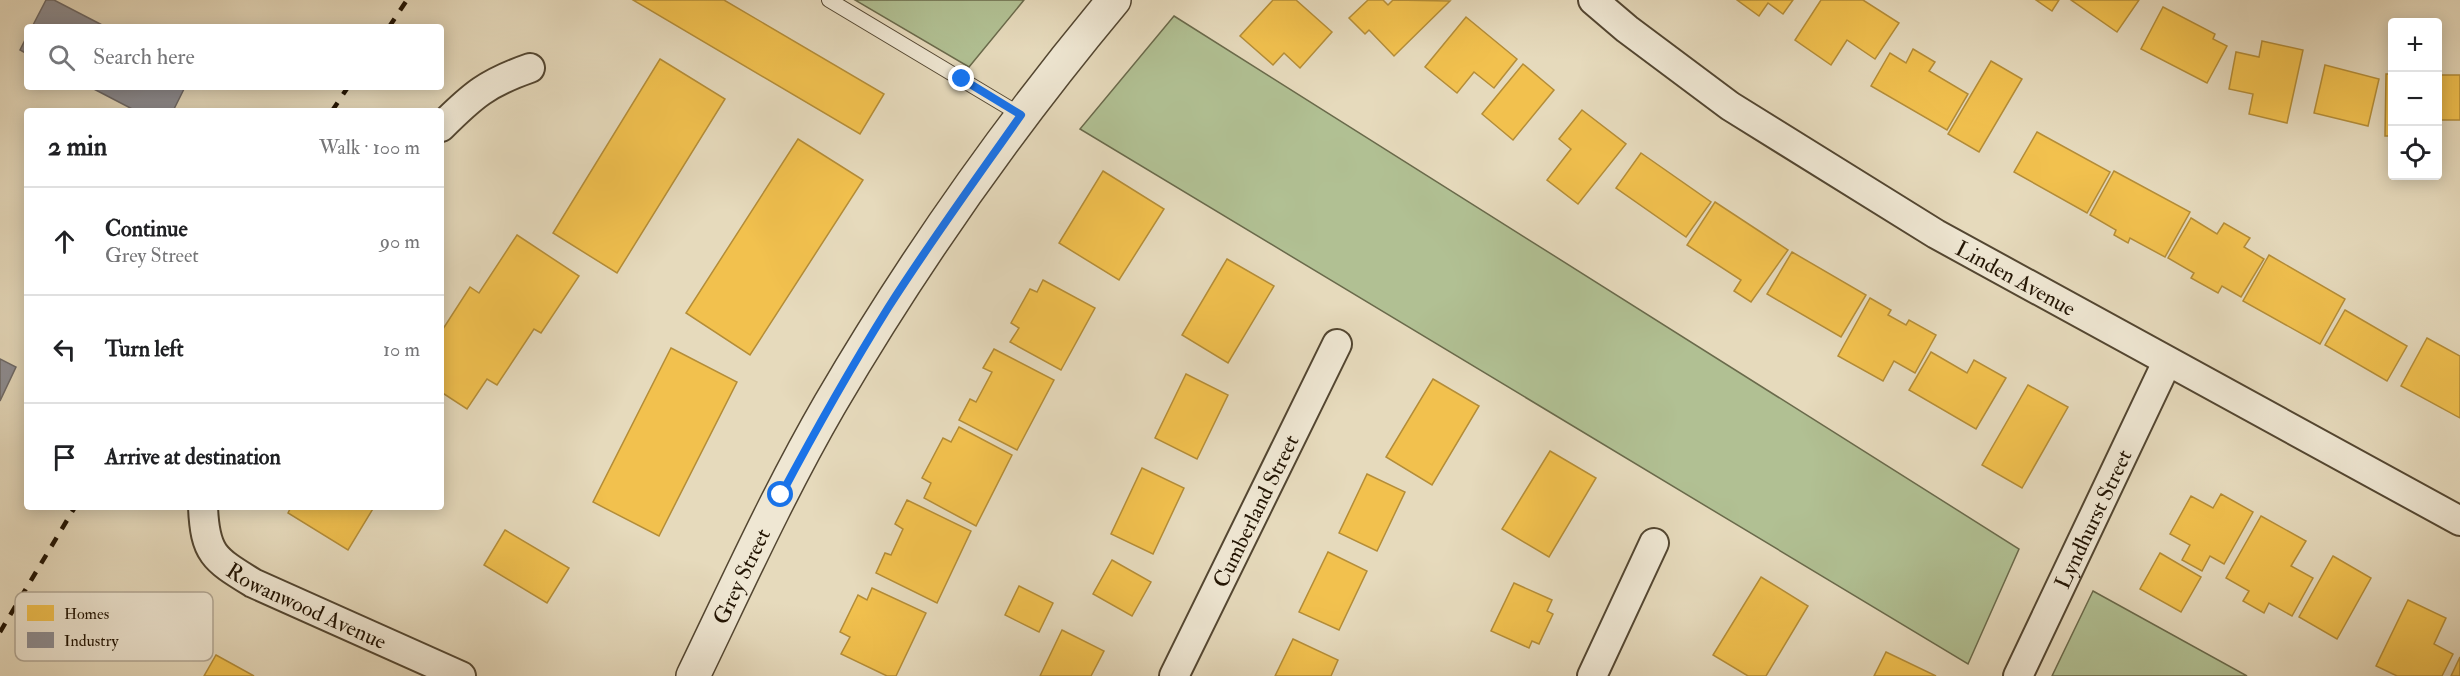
<!DOCTYPE html>
<meta charset="utf-8">
<style>
:root{--surface:#fff;--page:#f2f2f2;--text:#202124;--muted:#757577;--line:#e0e0e0}
body{margin:0;font-family:"IM FELL Double Pica",serif;background:var(--page);color:var(--text)}
.controls{position:absolute;right:18px;top:18px;display:grid;overflow:hidden;border-radius:6px;box-shadow:0 3px 15px #0003}
.controls button{width:54px;height:54px;display:grid;place-items:center;padding:0;border:0;border-bottom:2px solid var(--line);background:var(--surface);color:var(--text);font:30px sans-serif}
.stop{position:absolute;width:18px;height:18px;margin:-14px;border:4px solid #1a73e8;border-radius:50%;background:#fff}
.stop.end{background:#1a73e8;border-color:#fff;box-shadow:0 2px 6px #0008}
.list{margin:0;padding:0;list-style:none}
h2{display:flex;justify-content:space-between;align-items:center;height:78px;margin:0;padding:0 24px;font-size:26px}
h2 small{font-size:20px;font-weight:400;color:var(--muted)}
.list li{display:grid;grid-template-columns:39px 1fr auto;gap:18px;align-items:center;box-sizing:border-box;height:108px;padding:0 24px;border-top:2px solid var(--line)}
.list b{display:block;font-size:22px;white-space:nowrap}
.list p{margin:0;font-size:20px;white-space:nowrap;color:var(--muted)}
.list em{font-size:20px;font-style:normal;color:var(--muted)}
.icon{flex:none;width:33px;height:33px;fill:none;stroke:currentColor;stroke-width:2;stroke-linecap:round;stroke-linejoin:round}
.map{position:relative;flex:none;width:2460px;height:676px;overflow:hidden}
.search{position:absolute;background:var(--surface);box-shadow:0 3px 15px #0003;left:24px;top:24px;width:420px;height:66px;display:flex;align-items:center;gap:15px;box-sizing:border-box;padding:0 21px;border-radius:6px;color:var(--muted);font-size:22px}
.panel{position:absolute;background:var(--surface);box-shadow:0 3px 15px #0003;left:24px;top:108px;width:420px;height:402px;border-radius:6px}
.map>svg:first-child{display:block}
.green{fill:#b1c093;stroke:#6a6a4b;stroke-width:1.5}
.homes{fill:#f2c14e;stroke:#b48d38;stroke-width:1.5}
.industry{fill:#8d8d92;stroke:#6d6967;stroke-width:1.5}
.lines{fill:none;stroke-linecap:round;stroke-linejoin:round}
.service-casing{stroke:#534631;stroke-width:16}
.minor-casing{stroke:#534631;stroke-width:32}
.tertiary-casing{stroke:#534631;stroke-width:36}
.service{stroke:#efe7d3;stroke-width:14}
.minor{stroke:#efe7d3;stroke-width:28}
.tertiary{stroke:#efe7d3;stroke-width:33}
.rail{stroke:#221403;stroke-width:4.5;stroke-dasharray:10 10;stroke-linecap:butt}
.route{stroke:#1a73e8;stroke-width:8}
.labels{text-anchor:middle;stroke-width:6;stroke-linejoin:round;paint-order:stroke}
.street-label{font-size:22px;fill:#221403;stroke:#efe7d3}
.key{fill:#efe7d3;stroke:#b2a895;stroke-width:1.5}
.key-label{font-size:16px;fill:#221403}
</style>
<div class="map">
<svg width="2460" height="676" viewBox="0 0 2460 676">
<rect width="100%" height="100%" fill="#e6dabc"/>
<filter id="stains"><feTurbulence type="fractalNoise" baseFrequency=".00333" numOctaves="4"/><feColorMatrix values="0 0 0 0 .2 0 0 0 0 .09 0 0 0 0 .02 0 0 0 .5 -.17"/></filter>
<radialGradient id="worn" r=".72"><stop offset=".6" stop-color="#630" stop-opacity="0"/><stop offset="1" stop-color="#630" stop-opacity=".3"/></radialGradient>
<!-- green -->
<g class="green">
<polygon points="855,0 1024,0 969,67"/>
<polygon points="1174,16 2019,549 1968,664 1080,129"/>
<polygon points="2093,591 2247,676 2052,676"/>
</g>
<!-- homes -->
<g class="homes">
<polygon points="633,0 724,0 884,94 860,134"/>
<polygon points="1273,0 1296,0 1332,32 1300,68 1284,53 1273,65 1240,36"/>
<polygon points="1368,0 1383,0 1388,5 1393,0 1450,1 1394,56 1369,30 1365,34 1349,18"/>
<polygon points="1737,0 1793,0 1783,14 1768,3 1759,16"/>
<polygon points="1821,0 1863,0 1899,23 1875,59 1847,40 1831,65 1795,40"/>
<polygon points="2036,0 2059,0 2052,11"/>
<polygon points="2071,0 2139,0 2117,32"/>
<polygon points="2163,7 2215,34 2213,39 2227,46 2207,83 2141,49"/>
<polygon points="1466,17 1517,59 1494,88 1474,72 1457,93 1425,67"/>
<polygon points="2262,41 2303,50 2287,123 2249,114 2253,94 2229,89 2236,52 2259,57"/>
<polygon points="1913,49 1935,62 1929,71 1968,94 1947,130 1871,86 1890,53 1906,63"/>
<polygon points="660,59 725,99 617,273 553,233"/>
<polygon points="1991,61 2022,79 1979,152 1948,134"/>
<polygon points="1523,64 1554,90 1513,140 1482,114"/>
<polygon points="2325,65 2379,79 2368,126 2314,113"/>
<polygon points="2386,74 2392,74 2392,136 2385,136"/>
<rect x="2438" y="75" width="22" height="45"/>
<polygon points="1582,110 1626,144 1578,204 1547,180 1571,149 1559,139"/>
<polygon points="2037,132 2110,172 2087,213 2014,172"/>
<polygon points="798,139 863,180 750,355 686,313"/>
<polygon points="1641,153 1711,202 1686,237 1616,188"/>
<polygon points="1103,171 1164,209 1119,280 1059,243"/>
<polygon points="2114,171 2190,212 2165,257 2130,238 2128,243 2114,235 2116,230 2090,215"/>
<polygon points="1715,202 1788,250 1751,302 1734,291 1741,280 1687,245"/>
<polygon points="2191,218 2217,234 2224,223 2250,238 2244,247 2264,259 2241,297 2222,286 2218,293 2191,278 2194,273 2168,258"/>
<polygon points="517,235 579,276 541,333 534,329 497,385 487,379 467,409 441,392 441,332 470,287 479,293"/>
<polygon points="1792,252 1866,295 1841,337 1767,294"/>
<polygon points="2269,255 2345,299 2320,344 2243,301"/>
<polygon points="1227,259 1274,286 1228,363 1182,335"/>
<polygon points="1043,280 1095,308 1061,370 1010,342 1019,328 1011,323 1030,289 1037,292"/>
<polygon points="1870,298 1891,310 1888,315 1906,325 1909,320 1936,335 1915,373 1894,361 1883,381 1838,356"/>
<polygon points="2345,310 2407,346 2387,381 2325,345"/>
<polygon points="2427,338 2460,356 2460,418 2401,386"/>
<polygon points="671,348 737,382 659,536 593,502"/>
<polygon points="994,349 1054,380 1017,450 959,420 970,399 976,402 992,372 983,368"/>
<polygon points="1931,352 1967,373 1974,360 2006,378 1976,429 1909,390"/>
<polygon points="1186,374 1228,395 1197,459 1155,438"/>
<polygon points="1433,379 1479,406 1432,485 1386,457"/>
<polygon points="2028,385 2068,407 2022,488 1982,465"/>
<polygon points="959,427 1012,455 976,526 924,498 931,483 922,478 943,438 951,442"/>
<polygon points="1550,451 1596,478 1549,557 1502,529"/>
<polygon points="1142,468 1184,488 1153,554 1111,534"/>
<polygon points="1367,474 1405,492 1377,551 1339,533"/>
<polygon points="2221,494 2253,512 2224,564 2210,556 2202,571 2182,560 2190,545 2170,534 2191,496 2213,508"/>
<polygon points="907,500 971,531 937,603 876,573 885,553 891,555 903,529 895,524"/>
<polygon points="291,507 374,507 348,550 288,513"/>
<polygon points="2261,516 2306,541 2291,566 2313,578 2292,616 2269,603 2264,613 2243,601 2249,591 2226,578"/>
<polygon points="505,530 569,568 547,603 484,565"/>
<polygon points="1328,552 1367,571 1339,630 1299,612"/>
<polygon points="2160,553 2201,577 2181,612 2140,589"/>
<polygon points="2333,556 2371,578 2337,639 2299,617"/>
<polygon points="1112,560 1151,582 1132,616 1093,594"/>
<polygon points="1761,577 1808,606 1766,676 1748,676 1713,655"/>
<polygon points="1514,583 1552,600 1547,611 1553,614 1539,644 1532,641 1529,648 1491,631"/>
<polygon points="1019,586 1053,603 1039,632 1005,615"/>
<polygon points="872,588 926,613 896,676 887,676 841,654 850,637 840,632 858,595 867,600"/>
<polygon points="2408,600 2446,618 2434,644 2453,654 2442,676 2397,676 2376,666"/>
<polygon points="1062,630 1104,651 1091,676 1040,676"/>
<polygon points="1293,639 1338,660 1331,676 1275,676"/>
<polygon points="1886,652 1936,676 1874,676"/>
<polygon points="216,655 254,676 204,676"/>
<polygon points="2460,657 2460,676 2451,676"/>
</g>
<!-- industry -->
<g class="industry">
<polygon points="46,0 54,0 106,27 32,27"/>
<polygon points="27,36 27,54 20,50"/>
<polygon points="90,87 185,87 173,111 136,111"/>
<polygon points="0,359 16,367 0,401"/>
</g>
<g class="lines">
<defs>
<polyline id="service" points="829,0 1021,115"/>
<g id="minor">
<path id="s1" d="M1593,0l34,29 103,77 206,128 524,287"/>
<path d="M441,127c32,-32 46,-44 89,-59"/>
<path id="s2" d="M203,507c2,47 11,52 50,76l208,93"/>
<path id="s3" d="M1174,676l163,-332"/>
<polyline points="1592,676 1654,543"/>
<path id="s4" d="M2018,676l149,-314"/>
</g>
<g id="tertiary">
<path id="s5" d="M693,676c44,-91 86,-184 137,-272 83,-142 178,-277 284,-404"/>
</g>
</defs>
<!-- service casing -->
<use href="#service" class="service-casing"/>
<!-- minor casing -->
<use href="#minor" class="minor-casing"/>
<!-- tertiary casing -->
<use href="#tertiary" class="tertiary-casing"/>
<!-- service -->
<use href="#service" class="service"/>
<!-- minor -->
<use href="#minor" class="minor"/>
<!-- tertiary -->
<use href="#tertiary" class="tertiary"/>
<!-- rail -->
<g class="rail">
<polyline points="389,27 407,0"/>
<polyline points="332,111 348,87"/>
<polyline points="0,632 75,507"/>
</g>
</g>
<g class="lines">
<!-- route -->
<path class="route" d="M781,495c34,-64 69,-126 107,-187 42,-66 88,-129 133,-193l-59,-36"/>
</g>
<g class="labels">
<!-- street labels -->
<g class="street-label">
<text dy="8" stroke="none"><textPath href="#s1" startOffset="507">Linden Avenue</textPath></text>
<text dy="8" stroke="none"><textPath href="#s3" startOffset="184">Cumberland Street</textPath></text>
<text dy="8" stroke="none"><textPath href="#s4" startOffset="174">Lyndhurst Street</textPath></text>
<text dy="8" stroke="none"><textPath href="#s5" startOffset="111">Grey Street</textPath></text>
<text dy="8" stroke="none"><textPath href="#s2" startOffset="156">Rowanwood Avenue</textPath></text>
</g>
</g>
<!-- legend -->
<rect x="15" y="592" width="198" height="69" rx="9" class="key"/>
<rect x="27" y="605" width="27" height="16" fill="#f2c14e"/>
<rect x="27" y="632" width="27" height="16" fill="#8d8d92"/>
<g class="key-label">
<text x="64" y="619">Homes</text>
<text x="64" y="646">Industry</text>
</g>
<rect width="100%" height="100%" filter="url(#stains)"/>
<rect width="100%" height="100%" fill="url(#worn)"/>
</svg>
<div class="controls">
<button>+</button>
<button>−</button>
<button><svg class="icon" aria-label="locate" viewBox="0 0 24 24"><circle cx="12" cy="12" r="6"/><path d="M12 2v4M12 18v4M2 12h4M18 12h4"/></svg></button>
</div>
<div class="stop" style="left:781px;top:495px"></div>
<div class="stop end" style="left:962px;top:79px"></div>
<div class="search"><svg class="icon" aria-label="search" viewBox="0 0 24 24"><circle cx="10" cy="10" r="6"/><path d="M15 15l6 6"/></svg>Search here</div>
<section class="panel">
<h2>2 min<small>Walk · 100 m</small></h2>
<ul class="list">
<li><svg class="icon" aria-label="ahead" viewBox="0 0 24 24"><path d="M12 20V5M6 11l6-6 6 6"/></svg><div><b>Continue</b><p>Grey Street</p></div><em>90 m</em></li>
<li><svg class="icon" aria-label="left" viewBox="0 0 24 24"><path d="M17 20v-9H6M10 6l-5 5 5 5"/></svg><div><b>Turn left</b></div><em>10 m</em></li>
<li><svg class="icon" aria-label="arrive" viewBox="0 0 24 24"><path d="M6 21V4h12l-3 4 3 4H6"/></svg><div><b>Arrive at destination</b></div></li>
</ul>
</section>
</div>
